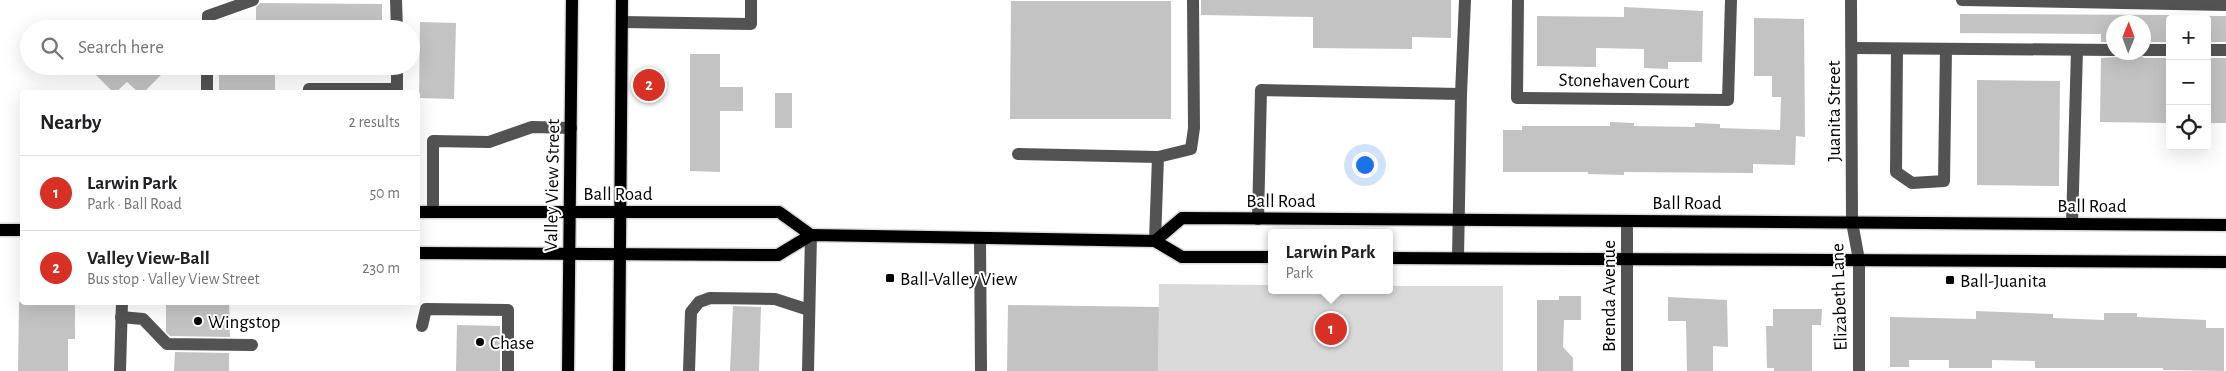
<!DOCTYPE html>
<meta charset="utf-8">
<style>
:root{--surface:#fff;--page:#f6f6f6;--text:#202124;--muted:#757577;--line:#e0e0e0;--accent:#d93025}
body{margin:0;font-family:"Alegreya Sans",sans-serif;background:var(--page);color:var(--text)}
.controls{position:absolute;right:15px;top:15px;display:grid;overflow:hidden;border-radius:5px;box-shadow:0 5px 20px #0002}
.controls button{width:45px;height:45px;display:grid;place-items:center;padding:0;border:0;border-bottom:1px solid var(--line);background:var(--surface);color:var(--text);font:25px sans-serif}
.compass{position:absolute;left:2106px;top:15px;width:45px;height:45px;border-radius:50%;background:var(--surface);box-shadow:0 5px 20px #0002;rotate:1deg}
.you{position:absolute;left:1364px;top:164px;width:18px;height:18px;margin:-12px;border:4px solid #fff;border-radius:50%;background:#1a73e8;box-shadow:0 0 0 8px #1a73e833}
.badge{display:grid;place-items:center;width:32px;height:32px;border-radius:50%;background:var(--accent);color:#fff;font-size:16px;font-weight:700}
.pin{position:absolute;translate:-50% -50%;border:2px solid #fff;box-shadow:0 1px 5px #0006}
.popup{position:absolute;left:1268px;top:229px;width:125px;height:65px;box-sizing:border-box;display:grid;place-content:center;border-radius:5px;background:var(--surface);filter:drop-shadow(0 1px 4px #0005);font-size:16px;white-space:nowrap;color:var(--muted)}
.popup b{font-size:19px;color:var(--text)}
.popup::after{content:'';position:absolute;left:50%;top:100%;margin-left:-10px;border:10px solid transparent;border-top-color:var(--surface)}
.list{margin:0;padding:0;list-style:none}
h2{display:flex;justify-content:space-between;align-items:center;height:65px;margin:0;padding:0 20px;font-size:21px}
h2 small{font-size:16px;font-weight:400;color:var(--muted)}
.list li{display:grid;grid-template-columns:32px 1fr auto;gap:15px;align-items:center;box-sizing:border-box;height:75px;padding:0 20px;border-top:1px solid var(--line)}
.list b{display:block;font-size:19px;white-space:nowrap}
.list p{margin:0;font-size:16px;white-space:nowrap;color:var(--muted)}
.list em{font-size:16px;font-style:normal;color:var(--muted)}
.icon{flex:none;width:28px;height:28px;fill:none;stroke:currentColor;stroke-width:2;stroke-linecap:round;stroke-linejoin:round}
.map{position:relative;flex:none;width:2226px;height:371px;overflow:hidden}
.search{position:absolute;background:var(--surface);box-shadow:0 5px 20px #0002;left:20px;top:20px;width:400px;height:55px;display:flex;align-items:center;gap:12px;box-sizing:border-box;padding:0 18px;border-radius:28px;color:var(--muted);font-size:19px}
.panel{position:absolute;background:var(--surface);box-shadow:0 5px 20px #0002;left:20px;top:90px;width:400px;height:215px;border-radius:5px}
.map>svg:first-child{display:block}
.green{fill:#dadada}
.building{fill:#c3c3c3}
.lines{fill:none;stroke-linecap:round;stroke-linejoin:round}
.major-casing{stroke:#dbdbdb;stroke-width:15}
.minor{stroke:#535353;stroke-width:12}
.major{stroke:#000;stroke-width:12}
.poi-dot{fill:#000;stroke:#fff;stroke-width:2}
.labels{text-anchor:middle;stroke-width:4;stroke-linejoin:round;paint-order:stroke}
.street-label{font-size:19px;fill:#000;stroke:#fff}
.poi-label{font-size:19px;fill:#000;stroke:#fff;text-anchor:start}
</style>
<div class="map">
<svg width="2226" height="371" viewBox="0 0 2226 371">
<rect width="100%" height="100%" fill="#fff"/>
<!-- green -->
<polygon class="green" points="1159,284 1272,285 1272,290 1390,290 1390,286 1503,286 1503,371 1158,371"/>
<!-- building -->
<g class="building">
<polygon points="1201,0 1451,0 1451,38 1412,37 1412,49 1313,48 1313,17 1201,15"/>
<polygon points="1011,1 1171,1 1171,119 1010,119"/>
<polygon points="260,3 382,4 382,29 256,29 256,7"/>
<polygon points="1624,7 1703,11 1702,62 1668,62 1668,69 1644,68 1644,49 1596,48 1596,67 1537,66 1537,16 1624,17"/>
<polygon points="1960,14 2170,15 2170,42 2144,42 2144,22 2114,22 2114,42 2101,42 2101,34 1960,33"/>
<rect x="2207" y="16" width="19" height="26"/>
<polygon points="1754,18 1804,19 1805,137 1796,136 1795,165 1753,164 1753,173 1624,172 1624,175 1588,174 1588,172 1503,172 1503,130 1522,130 1522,126 1610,126 1610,122 1634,123 1634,126 1695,127 1695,123 1720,124 1720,128 1780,130 1781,97 1772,97 1772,76 1754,76"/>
<polygon points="420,22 456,23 454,99 419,98"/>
<polygon points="2122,52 2136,52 2144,58 2170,58 2170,123 2100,122 2101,58 2118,57"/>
<polygon points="690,54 720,54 720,87 743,87 743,111 720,111 720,172 690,171"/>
<rect x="2207" y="58" width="19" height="65"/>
<polygon points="87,66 170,66 144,92 138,92 127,82 116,92 113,92"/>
<rect x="219" y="66" width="56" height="26"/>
<polygon points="1977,80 2060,81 2059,186 1977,185"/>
<rect x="775" y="93" width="17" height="35"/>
<polygon points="1559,296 1581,296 1581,320 1564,320 1563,347 1573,358 1573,371 1537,371 1537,300 1559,300"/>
<polygon points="1668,297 1727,300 1728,347 1713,346 1713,371 1687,371 1686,321 1668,321"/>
<polygon points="19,302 75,302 75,339 68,339 68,371 18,371"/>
<polygon points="166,302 229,302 230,337 170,336 166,332"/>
<polygon points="1008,305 1159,307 1158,371 1007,371"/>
<polygon points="733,306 761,307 759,371 730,371"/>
<polygon points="1773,309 1822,309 1821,325 1812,325 1812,371 1774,371 1774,368 1767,368 1766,326 1773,326"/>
<polygon points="1976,311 2053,314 2053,318 2104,320 2104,313 2137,313 2137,317 2206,320 2206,328 2224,328 2224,371 2163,370 2163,368 2035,368 2035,361 1992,360 1992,368 1949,368 1949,360 1909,360 1909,367 1890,367 1890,317 1976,319"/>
<polygon points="457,325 500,326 500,371 456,371"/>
<polygon points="175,352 229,353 229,371 174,371"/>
</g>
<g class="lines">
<defs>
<g id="major">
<polyline points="418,212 779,212 811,235"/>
<polyline points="0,230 22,230"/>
<polyline points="1155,241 1182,218 2226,225"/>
<polyline points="418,253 778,255 811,235 1155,241 1182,257 1272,257"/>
<polyline points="1390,258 2226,262"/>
<polyline points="568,371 572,0"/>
<polyline points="619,371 622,0"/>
</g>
</defs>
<!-- major casing -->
<use href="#major" class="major-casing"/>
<!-- minor -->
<g class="minor">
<polyline points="396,0 397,29"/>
<polyline points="1518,0 1517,98 1728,100 1731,0"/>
<polyline points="1851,0 1852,222 1859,260 1859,371"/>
<polyline points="1962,0 2226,5"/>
<polyline points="622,22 751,24 751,0"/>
<polyline points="208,29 208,16 253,0"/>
<polyline points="1852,48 2114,50"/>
<polyline points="1897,49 1896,172 1912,183 1944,181 1946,49"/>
<polyline points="2144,50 2170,50"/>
<polyline points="2207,50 2226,50"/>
<polyline points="207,92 207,66"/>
<polyline points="309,92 309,89 397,89 397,66"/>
<polyline points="1461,94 1465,0"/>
<polyline points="1018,154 1158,157"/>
<polyline points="433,212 433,141 489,142 532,127 571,128"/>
<polyline points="1258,219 1261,90 1461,94 1458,258"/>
<polyline points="2072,224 2077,50"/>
<polyline points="980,238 981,371"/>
<polyline points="1155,241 1158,157 1191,149 1194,128 1193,0"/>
<polyline points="121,317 143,319 167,344 252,345"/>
<polyline points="422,326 426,309 508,310 508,371"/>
<polyline points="120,371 122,302"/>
<polyline points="689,371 691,312 699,302 710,298 775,299 809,310"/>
<polyline points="808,371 811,235"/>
<polyline points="1627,371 1627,221"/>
</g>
<!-- major -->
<use href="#major" class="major"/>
</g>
<!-- markers -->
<g class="poi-dot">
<rect x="885" y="273" width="10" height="10" rx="2.5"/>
<rect x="1945" y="275" width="10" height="10" rx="2.5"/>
<circle cx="198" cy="321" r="5"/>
<circle cx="480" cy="342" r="5"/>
</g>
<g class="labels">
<!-- street labels -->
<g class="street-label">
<text transform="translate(1624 80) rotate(1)" y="7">Stonehaven Court</text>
<text transform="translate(1833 111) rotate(-90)" y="7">Juanita Street</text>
<text transform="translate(551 185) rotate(-89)" y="7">Valley View Street</text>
<text x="618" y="200">Ball Road</text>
<text x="1281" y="207">Ball Road</text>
<text x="1687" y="209">Ball Road</text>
<text x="2092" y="212">Ball Road</text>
<text transform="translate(1608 296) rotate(-90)" y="7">Brenda Avenue</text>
<text transform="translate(1838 297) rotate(-92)" y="7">Elizabeth Lane</text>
</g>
<!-- poi labels -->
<g class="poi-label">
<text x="900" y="285">Ball-Valley View</text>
<text x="1960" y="287">Ball-Juanita</text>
<text x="208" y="328">Wingstop</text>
<text x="490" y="349">Chase</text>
</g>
</g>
</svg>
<div class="controls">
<button>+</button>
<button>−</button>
<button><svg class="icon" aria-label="locate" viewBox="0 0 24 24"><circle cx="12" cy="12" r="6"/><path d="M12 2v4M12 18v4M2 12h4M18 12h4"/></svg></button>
</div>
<svg class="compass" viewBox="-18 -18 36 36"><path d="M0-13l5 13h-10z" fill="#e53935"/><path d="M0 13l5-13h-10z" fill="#757577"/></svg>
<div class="you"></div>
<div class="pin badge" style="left:1331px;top:329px">1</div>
<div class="popup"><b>Larwin Park</b>Park</div>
<div class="pin badge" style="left:649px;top:85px">2</div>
<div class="search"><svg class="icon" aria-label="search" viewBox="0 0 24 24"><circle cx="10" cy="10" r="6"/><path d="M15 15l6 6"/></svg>Search here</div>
<section class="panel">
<h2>Nearby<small>2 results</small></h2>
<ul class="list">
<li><span class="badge">1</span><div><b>Larwin Park</b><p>Park · Ball Road</p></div><em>50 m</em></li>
<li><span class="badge">2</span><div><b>Valley View-Ball</b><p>Bus stop · Valley View Street</p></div><em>230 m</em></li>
</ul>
</section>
</div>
